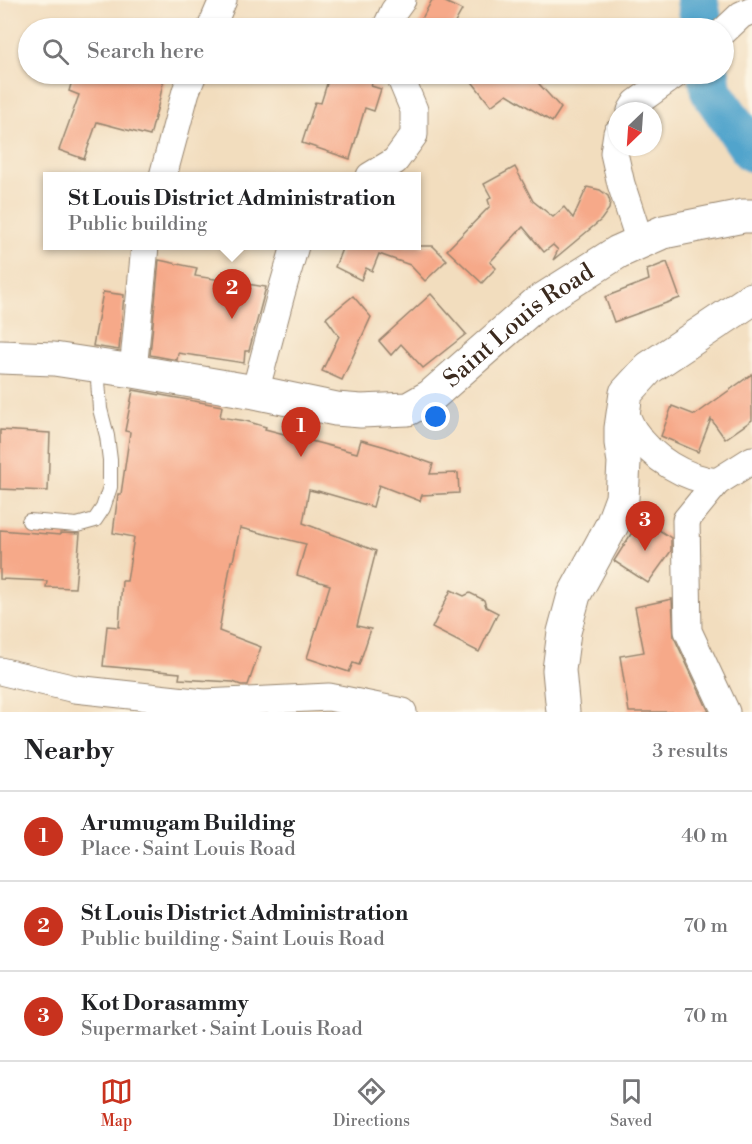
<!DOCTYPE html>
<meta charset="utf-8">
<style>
:root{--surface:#fff;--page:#f6f6f6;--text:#202124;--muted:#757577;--line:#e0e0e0;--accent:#c8321e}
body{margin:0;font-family:"Libre Bodoni",serif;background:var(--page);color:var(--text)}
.compass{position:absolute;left:608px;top:102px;width:54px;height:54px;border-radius:50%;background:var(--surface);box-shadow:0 2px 4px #0004;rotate:205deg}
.you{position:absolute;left:436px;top:417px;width:21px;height:21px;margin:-15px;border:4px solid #fff;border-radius:50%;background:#1a73e8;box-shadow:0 0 0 9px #1a73e833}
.badge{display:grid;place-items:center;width:39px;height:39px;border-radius:50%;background:var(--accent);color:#fff;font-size:20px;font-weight:700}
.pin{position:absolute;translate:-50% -50px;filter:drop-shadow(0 2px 3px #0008)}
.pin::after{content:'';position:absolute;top:32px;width:21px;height:18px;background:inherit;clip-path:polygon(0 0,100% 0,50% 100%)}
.popup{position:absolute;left:43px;top:172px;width:378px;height:78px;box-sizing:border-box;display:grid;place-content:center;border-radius:0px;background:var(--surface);filter:drop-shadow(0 2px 4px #0005);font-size:20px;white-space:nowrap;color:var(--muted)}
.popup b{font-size:22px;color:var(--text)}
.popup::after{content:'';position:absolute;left:50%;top:100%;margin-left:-12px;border:12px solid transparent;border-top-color:var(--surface)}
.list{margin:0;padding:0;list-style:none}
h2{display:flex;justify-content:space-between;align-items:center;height:78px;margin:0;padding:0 24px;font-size:26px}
h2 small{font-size:20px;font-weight:400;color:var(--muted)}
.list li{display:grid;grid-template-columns:39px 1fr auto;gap:18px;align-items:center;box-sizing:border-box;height:90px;padding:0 24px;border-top:2px solid var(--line)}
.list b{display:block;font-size:22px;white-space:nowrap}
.list p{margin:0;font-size:20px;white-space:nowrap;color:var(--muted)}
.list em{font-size:20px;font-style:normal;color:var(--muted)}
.icon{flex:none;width:33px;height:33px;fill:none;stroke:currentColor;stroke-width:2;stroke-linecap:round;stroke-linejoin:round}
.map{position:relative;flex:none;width:752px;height:712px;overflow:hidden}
.search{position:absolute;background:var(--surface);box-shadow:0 2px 4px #0004;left:18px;right:18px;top:18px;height:66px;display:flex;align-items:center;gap:15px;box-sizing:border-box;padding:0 21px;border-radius:33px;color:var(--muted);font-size:22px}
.sheet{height:348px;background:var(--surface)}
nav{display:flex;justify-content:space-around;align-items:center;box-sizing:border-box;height:84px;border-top:2px solid var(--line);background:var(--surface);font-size:16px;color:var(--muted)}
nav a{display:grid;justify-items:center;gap:3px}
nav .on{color:var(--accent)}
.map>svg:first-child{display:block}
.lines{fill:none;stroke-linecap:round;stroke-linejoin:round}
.river{stroke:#51a4cc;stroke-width:42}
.building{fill:#f6a989}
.lane-casing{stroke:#96846e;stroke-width:16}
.street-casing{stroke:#96846e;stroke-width:29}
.primary-casing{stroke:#96846e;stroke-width:35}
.lane{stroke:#fff;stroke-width:14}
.street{stroke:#fff;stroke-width:27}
.primary{stroke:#fff;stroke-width:33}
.labels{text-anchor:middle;stroke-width:4.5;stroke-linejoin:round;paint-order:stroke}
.street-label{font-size:24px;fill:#3b2a1e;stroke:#fcf5e5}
</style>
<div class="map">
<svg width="752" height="712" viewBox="0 0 752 712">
<rect width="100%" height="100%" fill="#fcf5e5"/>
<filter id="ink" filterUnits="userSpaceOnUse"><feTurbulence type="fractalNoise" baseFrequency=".0167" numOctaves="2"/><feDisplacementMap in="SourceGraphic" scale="12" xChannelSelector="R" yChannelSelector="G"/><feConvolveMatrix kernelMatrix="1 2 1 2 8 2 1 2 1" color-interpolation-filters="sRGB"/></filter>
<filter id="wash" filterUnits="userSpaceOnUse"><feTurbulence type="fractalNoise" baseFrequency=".008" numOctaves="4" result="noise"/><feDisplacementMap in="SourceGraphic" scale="24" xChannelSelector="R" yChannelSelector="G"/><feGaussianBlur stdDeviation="1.35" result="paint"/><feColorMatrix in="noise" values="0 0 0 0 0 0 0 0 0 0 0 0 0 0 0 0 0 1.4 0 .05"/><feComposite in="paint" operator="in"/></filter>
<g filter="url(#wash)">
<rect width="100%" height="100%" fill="#f2ddbe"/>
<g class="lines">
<!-- river -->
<g class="river">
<polyline points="697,0 703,28"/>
<polyline points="709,74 711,91 752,151"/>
</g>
</g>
<g id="blocks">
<!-- building -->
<g class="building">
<polygon points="432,0 441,0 462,10 452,28 417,28"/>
<polygon points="74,74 165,74 159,102 150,136 97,122 84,159 59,150 79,95 69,91"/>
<polygon points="330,74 375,74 371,86 381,89 374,111 365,108 350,159 302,143 315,102 321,103"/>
<polygon points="466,74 530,74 561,108 552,122 507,94 491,106"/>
<polygon points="515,167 533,201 553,217 564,207 573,218 587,187 600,190 608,196 610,202 609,209 601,220 553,260 558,250 553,245 544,252 523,227 490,262 496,268 482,283 447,250 490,206 488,200 491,197 484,184"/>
<polygon points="343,246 433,246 447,260 425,281 410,265 379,254 372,271 366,268 361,280 335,267"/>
<polygon points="159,260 197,268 195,276 266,287 249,351 245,351 244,363 178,353 177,360 150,355"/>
<polygon points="667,262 680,298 614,322 605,297 649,280 647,270"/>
<polygon points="103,292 124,295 119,350 93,346"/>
<polygon points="431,294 466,334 423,368 401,344 391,355 379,341"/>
<polygon points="353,296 371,317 342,380 322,371 339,336 326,318"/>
<polygon points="752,374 752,420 725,439 711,419 698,452 661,436 672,406 695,415"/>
<polygon points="133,390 222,406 220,417 246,421 266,427 265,429 357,453 361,440 386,447 433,464 430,474 458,473 459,493 422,495 420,501 379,485 373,507 318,491 318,492 309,490 303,523 376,551 357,626 371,629 359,665 353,663 349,672 307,658 330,585 297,575 306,544 240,528 233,561 231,561 219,631 261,647 248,685 241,685 233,682 179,679 180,673 103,666 107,626 119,627 122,581 127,581 134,537 113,533 118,494 121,494 130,432 125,431"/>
<polygon points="0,430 50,433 48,491 0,489"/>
<polygon points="641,518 671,538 671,551 648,583 614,561"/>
<polygon points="0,530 60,535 60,533 80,534 75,588 46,587 47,581 0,579"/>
<polygon points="451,590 464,596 470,593 484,600 486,607 498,613 479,652 432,628"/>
<polygon points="672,599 674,637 709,712 629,712 620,656 644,652 635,607"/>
</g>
</g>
</g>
<g filter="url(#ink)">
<use href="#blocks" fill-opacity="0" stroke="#96846e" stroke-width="1.5"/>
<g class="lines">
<defs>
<polyline id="lane" points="29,521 77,525 95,520 103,508 110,487 110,460 107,436 100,409 97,366"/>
<g id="street">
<polyline points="211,28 223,0"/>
<polyline points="386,28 394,11 402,0"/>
<polyline points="724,31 741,15 752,10"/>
<polyline points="631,111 636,103 676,74"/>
<polyline points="617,133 614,153 621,184 640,242"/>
<polyline points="163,176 186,91 193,74"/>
<polyline points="370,176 395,161 414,135 414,110 399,74"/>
<polyline points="133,371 145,246"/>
<polyline points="255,392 281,294 295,246"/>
<path d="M624,410c3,7 6,15 10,21 19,28 50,47 83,51"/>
<polyline points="0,671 75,689 204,703 329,697 403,712"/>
<polyline points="726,712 688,631 686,520 717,482 752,460"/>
</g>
<g id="primary">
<path id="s1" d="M0,357l54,2 79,12 122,21 81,17 25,2 47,-2 23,-13 105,-92 82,-52 45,-20 80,-16h9"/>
<polyline points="563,712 559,670 564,632 574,595 612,525 622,498 624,462 621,443 621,428 626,393 649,368 752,299"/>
</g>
</defs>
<!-- lane casing -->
<use href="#lane" class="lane-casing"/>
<!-- street casing -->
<use href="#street" class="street-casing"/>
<!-- primary casing -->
<use href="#primary" class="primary-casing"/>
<!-- lane -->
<use href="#lane" class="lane"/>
<!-- street -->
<use href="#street" class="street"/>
<!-- primary -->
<use href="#primary" class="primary"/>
</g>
</g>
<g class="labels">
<!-- street labels -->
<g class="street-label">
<text dy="8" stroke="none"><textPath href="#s1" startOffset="552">Saint Louis Road</textPath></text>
</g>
</g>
</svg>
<svg class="compass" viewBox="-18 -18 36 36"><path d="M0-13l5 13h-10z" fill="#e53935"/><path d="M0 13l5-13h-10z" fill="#757577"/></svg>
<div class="you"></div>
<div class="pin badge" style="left:301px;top:457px">1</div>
<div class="pin badge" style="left:232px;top:319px">2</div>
<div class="popup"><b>St Louis District Administration</b>Public building</div>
<div class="pin badge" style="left:645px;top:551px">3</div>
<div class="search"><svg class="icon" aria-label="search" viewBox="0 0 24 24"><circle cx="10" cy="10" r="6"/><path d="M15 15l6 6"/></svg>Search here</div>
</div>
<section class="sheet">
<h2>Nearby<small>3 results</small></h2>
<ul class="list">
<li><span class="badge">1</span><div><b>Arumugam Building</b><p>Place · Saint Louis Road</p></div><em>40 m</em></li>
<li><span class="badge">2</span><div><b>St Louis District Administration</b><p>Public building · Saint Louis Road</p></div><em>70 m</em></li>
<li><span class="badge">3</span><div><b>Kot Dorasammy</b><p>Supermarket · Saint Louis Road</p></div><em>70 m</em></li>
</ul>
</section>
<nav>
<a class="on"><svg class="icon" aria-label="map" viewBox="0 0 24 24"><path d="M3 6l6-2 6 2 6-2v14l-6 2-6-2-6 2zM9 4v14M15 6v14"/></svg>Map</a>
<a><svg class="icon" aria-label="directions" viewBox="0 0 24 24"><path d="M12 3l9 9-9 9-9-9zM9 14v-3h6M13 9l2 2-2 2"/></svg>Directions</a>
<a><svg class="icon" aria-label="saved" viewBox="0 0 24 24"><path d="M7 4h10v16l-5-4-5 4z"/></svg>Saved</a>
</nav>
